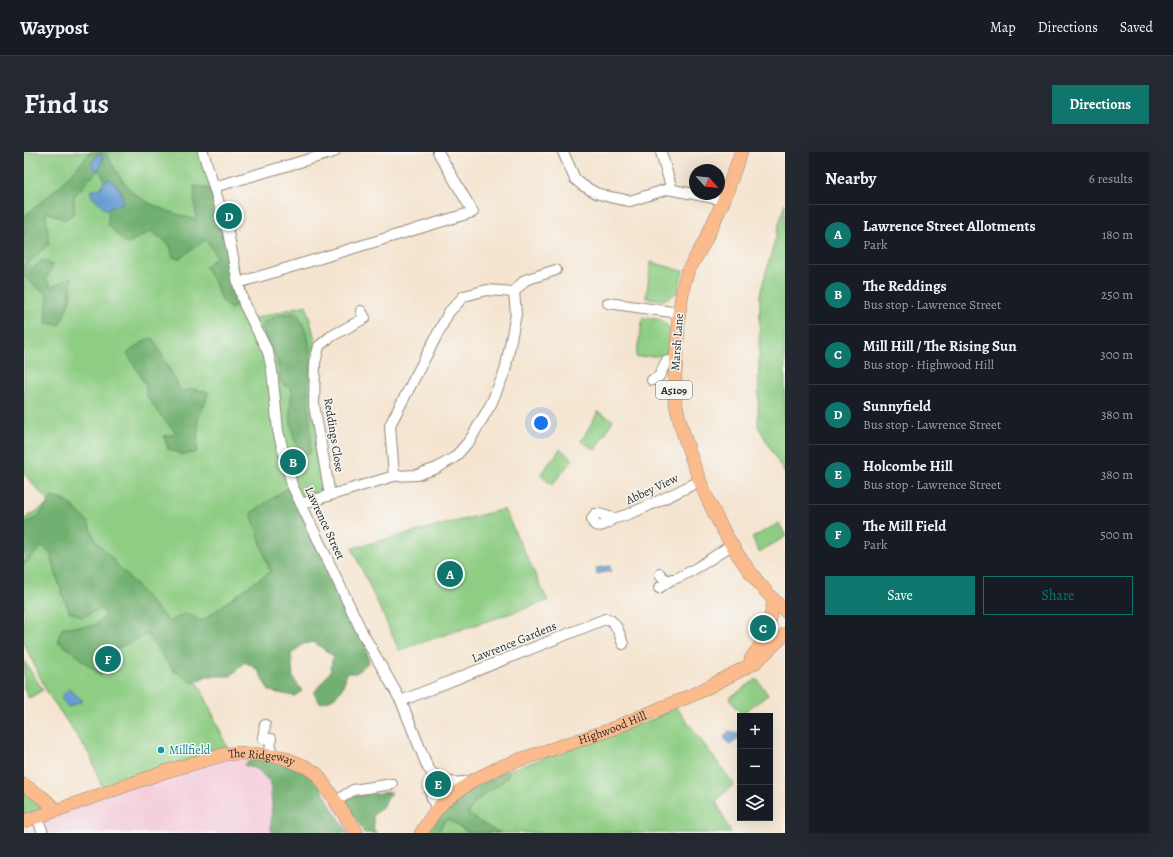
<!DOCTYPE html>
<meta charset="utf-8">
<style>
:root{--surface:#171b24;--page:#242831;--text:#f1f3f6;--muted:#9ea1a6;--line:#363941;--accent:#0f766e}
body{margin:0;font-family:Alegreya,serif;background:var(--page);color:var(--text)}
.controls{position:absolute;right:12px;bottom:12px;display:grid;overflow:hidden;border-radius:0px;box-shadow:0 4px 16px #0002}
.controls button{width:36px;height:36px;display:grid;place-items:center;padding:0;border:0;border-bottom:1px solid var(--line);background:var(--surface);color:var(--text);font:20px sans-serif}
.compass{position:absolute;left:665px;top:12px;width:36px;height:36px;border-radius:50%;background:var(--surface);box-shadow:0 4px 16px #0002;rotate:117deg}
.you{position:absolute;left:517px;top:271px;width:14px;height:14px;margin:-10px;border:3px solid #fff;border-radius:50%;background:#1a73e8;box-shadow:0 0 0 6px #1a73e833}
.badge{display:grid;place-items:center;width:26px;height:26px;border-radius:50%;background:var(--accent);color:#fff;font-size:13px;font-weight:700}
.pin{position:absolute;translate:-50% -50%;border:2px solid #fff;box-shadow:0 1px 4px #0006}
.list{margin:0;padding:0;list-style:none}
h2{display:flex;justify-content:space-between;align-items:center;height:52px;margin:0;padding:0 16px;font-size:17px}
h2 small{font-size:13px;font-weight:400;color:var(--muted)}
.list li{display:grid;grid-template-columns:26px 1fr auto;gap:12px;align-items:center;box-sizing:border-box;height:60px;padding:0 16px;border-top:1px solid var(--line)}
.list b{display:block;font-size:15px;white-space:nowrap}
.list p{margin:0;font-size:13px;white-space:nowrap;color:var(--muted)}
.list em{font-size:13px;font-style:normal;color:var(--muted)}
.actions{display:flex;gap:8px;padding:12px 16px}
.actions a{flex:1;padding:9px 0;border:1px solid var(--accent);border-radius:0px;text-align:center;font-size:14px;color:var(--accent)}
.actions .main{background:var(--accent);color:#fff}
.icon{flex:none;width:22px;height:22px;fill:none;stroke:currentColor;stroke-width:2;stroke-linecap:round;stroke-linejoin:round}
.map{position:relative;flex:none;width:761px;height:681px;overflow:hidden;border-radius:0px}
header{display:flex;align-items:center;gap:24px;box-sizing:border-box;height:56px;padding:0 20px;background:var(--surface);border-bottom:1px solid var(--line)}
header strong{font-size:19px}
nav{display:flex;gap:22px;margin-inline-start:auto;font-size:14px}
.intro{display:flex;align-items:center;justify-content:space-between;box-sizing:border-box;height:96px;padding:0 24px}
h1{margin:0;font-size:28px}
.button{padding:10px 18px;border-radius:0px;background:var(--accent);color:#fff;font-size:14px;font-weight:700}
main{display:flex;gap:24px;padding:0 24px}
aside{flex:1;background:var(--surface);border-radius:0px;box-shadow:0 4px 16px #0002}
.map>svg:first-child{display:block}
.built{fill:#f4cfdd}
.green{fill:#8ecd83;stroke:#5c7c57}
.forest{fill:#72b071;stroke:#4e6e4e}
.water{fill:#699dd5;stroke:#4a6480}
.lines{fill:none;stroke-linecap:round;stroke-linejoin:round}
.minor-casing{stroke:#90887d;stroke-width:12}
.major-casing{stroke:#90887d;stroke-width:14}
.minor{stroke:#fff;stroke-width:10}
.major{stroke:#fbbb8d;stroke-width:13}
.culture-dot{fill:#0f9aa8;stroke:#f6f6f2;stroke-width:1.5}
.labels{text-anchor:middle;stroke-width:3;stroke-linejoin:round;paint-order:stroke}
.shield{fill:#f6f6f2;stroke:#686867;stroke-width:1}
.shield-label{font-size:11px;font-weight:bold;fill:#2b2b2b}
.street-label{font-size:12px;fill:#2b2b2b;stroke:#f6f6f2}
.culture-label{font-size:12px;fill:#0d838f;stroke:#f6f6f2;text-anchor:start}
</style>
<header>
<strong>Waypost</strong>
<nav><a>Map</a><a>Directions</a><a>Saved</a></nav>
</header>
<div class="intro"><h1>Find us</h1><a class="button">Directions</a></div>
<main>
<div class="map">
<svg width="761" height="681" viewBox="0 0 761 681">
<rect width="100%" height="100%" fill="#f6f6f2"/>
<filter id="ink" filterUnits="userSpaceOnUse"><feTurbulence type="fractalNoise" baseFrequency=".025" numOctaves="2"/><feDisplacementMap in="SourceGraphic" scale="8" xChannelSelector="R" yChannelSelector="G"/><feConvolveMatrix kernelMatrix="1 2 1 2 8 2 1 2 1" color-interpolation-filters="sRGB"/></filter>
<filter id="wash" filterUnits="userSpaceOnUse"><feTurbulence type="fractalNoise" baseFrequency=".012" numOctaves="4" result="noise"/><feDisplacementMap in="SourceGraphic" scale="16" xChannelSelector="R" yChannelSelector="G"/><feGaussianBlur stdDeviation="0.9" result="paint"/><feColorMatrix in="noise" values="0 0 0 0 0 0 0 0 0 0 0 0 0 0 0 0 0 1.4 0 .05"/><feComposite in="paint" operator="in"/></filter>
<g filter="url(#wash)">
<rect width="100%" height="100%" fill="#f5e4cf"/>
<!-- built -->
<polygon class="built" points="202,602 282,615 333,681 19,681 13,665"/>
<!-- green -->
<g class="green">
<polygon points="0,0 177,0 228,167 282,153 291,188 291,209 290,254 303,339 272,349 246,420 178,477 146,482 182,547 206,602 80,641 67,605 23,540 0,491 0,367 26,351 0,322"/>
<polygon points="761,51 761,322 734,274 736,142"/>
<polygon points="627,110 659,119 654,140 640,148 622,146"/>
<polygon points="619,165 637,168 649,179 647,203 612,205"/>
<polygon points="574,260 589,268 572,298 557,289"/>
<polygon points="536,297 549,307 528,333 516,323"/>
<polygon points="480,357 524,449 375,498 328,396"/>
<polygon points="755,371 761,382 761,385 735,400 728,386"/>
<polygon points="0,509 19,538 5,546 0,538"/>
<polygon points="733,527 744,543 717,562 705,546"/>
<polygon points="652,555 710,632 692,649 707,681 404,681 476,621 589,582 629,567"/>
<polygon points="0,640 13,649 17,653 16,660 0,664"/>
</g>
<!-- forest -->
<g class="forest">
<path d="M67,0h14c7,11 13,24 22,34 15,19 47,27 69,34l-2,-34 17,3 12,40 8,45 8,31 -9,4 -8,-8 -8,-20 -9,-14 12,-10 -11,-18 -27,20 -6,-2 -3,-12 -19,-14 -25,13 -18,-19 1,-36 -10,-20 -25,27v17l-9,7 -19,-8 3,32 -21,19 5,5 10,-8 10,6 -7,14 6,7 20,-10 -2,23 -10,25 -14,-2 2,-28 -17,-12 -7,-7v-56l3,-6 34,-29z"/>
<path d="M274,161l10,24 3,20 -3,32 3,51 -1,14h-10c-10,-24 -12,-38 -8,-64l-11,-8 -4,-22 -13,-23 -2,-14 19,-9z"/>
<polygon points="129,186 157,239 168,237 185,240 174,269 173,300 159,303 144,297 140,284 153,282 138,265 122,243 122,233 103,201 123,187"/>
<path d="M268,333l71,149 6,28 -13,11h-9c-5,18 -7,25 -27,30l-6,-10 16,-21 3,-16 -19,-14 -11,2 -12,10 2,24 9,13 -8,5 -25,-5 -11,-21 -13,-8 -14,14h-24l-14,7 -20,-13 -26,-36 -35,17 -6,17 -6,7 -27,-23 -16,-11 6,-14 30,-1 13,-10 -5,-7 -19,8 -13,-6 -11,-29 -7,-27 -8,-9 -19,19v-41l15,-8 13,-19 13,3 22,20 9,21 73,81 17,-9 16,8 48,-36 20,-13 -19,-59z"/>
<polygon points="229,606 258,610 293,626 308,657 325,681 249,681 247,678 248,652 246,630 233,617 220,613"/>
<path d="M485,617l-1,8c-13,12 -32,19 -40,36l10,8 22,12h-31l-21,-14 -5,4 -5,10h-10c4,-6 7,-13 12,-19 13,-19 48,-34 69,-45z"/>
<polygon points="368,640 359,654 349,664 350,678 353,681 340,681 318,645"/>
</g>
<!-- water -->
<g class="water">
<polygon points="78,2 78,9 74,19 69,16 68,10 73,3"/>
<path d="M85,27c9,5 13,12 14,23l-16,8c-6,-5 -8,-9 -15,-13l-2,-6 11,-3 3,-7z"/>
<polygon points="586,414 587,419 573,422 572,416"/>
<polygon points="45,537 59,549 44,555 37,545"/>
<path d="M705,579l8,2 3,-2c0,7 -4,12 -11,13l-4,-5v-4z"/>
</g>
</g>
<g filter="url(#ink)">
<g class="lines">
<defs>
<g id="minor">
<path d="M179,0l25,80 10,51 6,21 24,48 4,18 6,61 14,54 71,149 38,67 27,67c12,16 26,16 44,13"/>
<polyline points="539,0 551,27 558,33 572,41 586,45 606,49 644,37 700,48"/>
<polyline points="637,0 648,38"/>
<polyline points="190,35 310,0"/>
<polyline points="214,131 449,60 414,0"/>
<polyline points="584,151 655,161"/>
<path d="M628,228c10,-2 9,-10 14,-18l2,-1h8"/>
<polyline points="370,324 393,323 413,316 431,305 446,288 467,252 481,219 492,162 490,140"/>
<polyline points="306,343 290,253 291,211 295,194 306,185 341,166 337,159"/>
<polyline points="277,352 370,324 366,273 425,160 440,144 463,138 490,140 501,128 532,118"/>
<path d="M590,366c-6,4 -12,11 -20,6l-2,-5 3,-5c7,-1 12,3 18,4 12,1 72,-30 87,-37"/>
<path d="M636,422c2,3 4,5 7,6 12,2 54,-28 64,-35"/>
<polyline points="635,436 648,427"/>
<path d="M377,549l204,-82c11,-1 15,17 18,25"/>
<polyline points="241,573 239,586 247,587 246,604"/>
<path d="M410,623c-6,12 -4,23 3,33"/>
<polyline points="311,650 329,638 368,632"/>
<polyline points="13,665 19,681"/>
</g>
<g id="major">
<path d="M717,0l-17,48 -20,43 -16,28 -4,12 -5,30 -5,79c2,21 9,40 15,59 20,60 49,116 96,160"/>
<polyline points="727,507 736,494 746,467 750,448"/>
<polyline points="0,633 18,645 32,658"/>
<path id="s1" d="M0,669l25,-8 118,-42 59,-17 15,-1 41,4 24,10 11,7 40,59"/>
<path id="s2" d="M397,681l13,-20 10,-12 30,-21 26,-13 19,-7 88,-29 90,-38 59,-31 29,-28"/>
</g>
</defs>
<!-- minor casing -->
<use href="#minor" class="minor-casing"/>
<!-- major casing -->
<use href="#major" class="major-casing"/>
<!-- minor -->
<use href="#minor" class="minor"/>
<!-- major -->
<use href="#major" class="major"/>
</g>
</g>
<!-- markers -->
<circle class="culture-dot" cx="137" cy="598" r="4"/>
<g class="labels">
<!-- shield labels -->
<rect class="shield" x="632" y="229" width="36" height="18" rx="3"/>
<g class="shield-label">
<text x="650" y="242">A5109</text>
</g>
<!-- street labels -->
<g class="street-label">
<text transform="translate(653 190) rotate(-86)" y="4">Marsh Lane</text>
<text transform="translate(310 283) rotate(81)" y="4">Reddings Close</text>
<text transform="translate(628 337) rotate(-25)" y="4">Abbey View</text>
<text transform="translate(301 371) rotate(65)" y="4">Lawrence Street</text>
<text transform="translate(490 490) rotate(-22)" y="4">Lawrence Gardens</text>
<text dy="4" stroke="none"><textPath href="#s2" startOffset="224">Highwood Hill</textPath></text>
<text dy="4" stroke="none"><textPath href="#s1" startOffset="249">The Ridgeway</textPath></text>
</g>
<!-- culture labels -->
<g class="culture-label">
<text x="145" y="602">Millfield</text>
</g>
</g>
</svg>
<div class="controls">
<button>+</button>
<button>−</button>
<button><svg class="icon" aria-label="layers" viewBox="0 0 24 24"><path d="M12 4l9 5-9 5-9-5zM3 14l9 5 9-5"/></svg></button>
</div>
<svg class="compass" viewBox="-18 -18 36 36"><path d="M0-13l5 13h-10z" fill="#e53935"/><path d="M0 13l5-13h-10z" fill="#9ea1a6"/></svg>
<div class="you"></div>
<div class="pin badge" style="left:426px;top:422px">A</div>
<div class="pin badge" style="left:269px;top:310px">B</div>
<div class="pin badge" style="left:739px;top:476px">C</div>
<div class="pin badge" style="left:205px;top:64px">D</div>
<div class="pin badge" style="left:414px;top:632px">E</div>
<div class="pin badge" style="left:84px;top:507px">F</div>
</div>
<aside>
<h2>Nearby<small>6 results</small></h2>
<ul class="list">
<li><span class="badge">A</span><div><b>Lawrence Street Allotments</b><p>Park</p></div><em>180 m</em></li>
<li><span class="badge">B</span><div><b>The Reddings</b><p>Bus stop · Lawrence Street</p></div><em>250 m</em></li>
<li><span class="badge">C</span><div><b>Mill Hill / The Rising Sun</b><p>Bus stop · Highwood Hill</p></div><em>300 m</em></li>
<li><span class="badge">D</span><div><b>Sunnyfield</b><p>Bus stop · Lawrence Street</p></div><em>380 m</em></li>
<li><span class="badge">E</span><div><b>Holcombe Hill</b><p>Bus stop · Lawrence Street</p></div><em>380 m</em></li>
<li><span class="badge">F</span><div><b>The Mill Field</b><p>Park</p></div><em>500 m</em></li>
</ul>
<div class="actions"><a class="main">Save</a><a>Share</a></div>
</aside>
</main>
